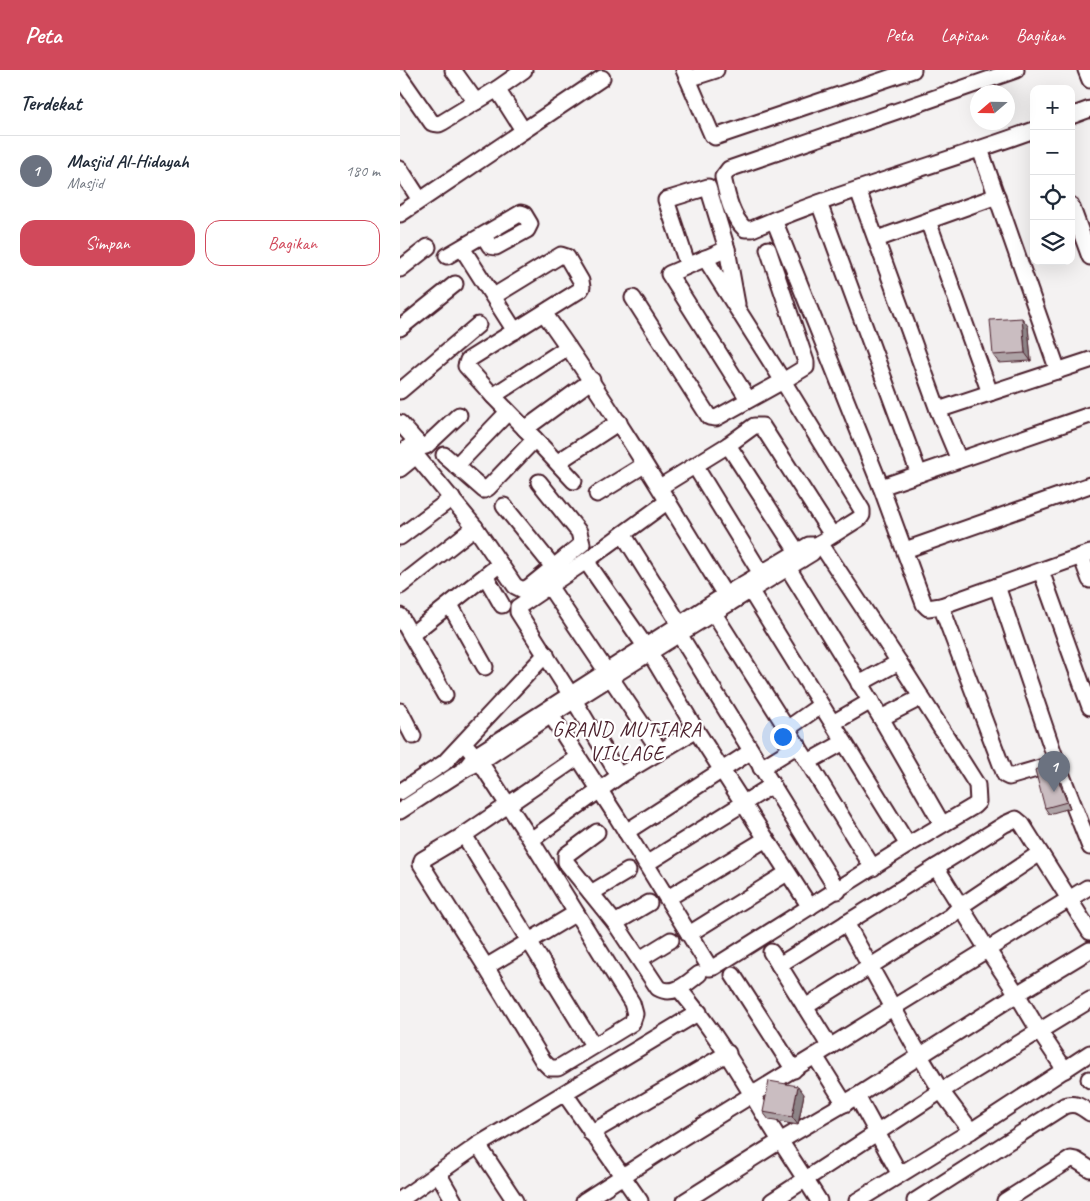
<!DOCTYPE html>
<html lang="id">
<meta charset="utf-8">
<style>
:root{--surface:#fff;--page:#f2f2f3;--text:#1f2937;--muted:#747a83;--line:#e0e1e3;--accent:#d1495b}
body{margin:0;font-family:Caveat,sans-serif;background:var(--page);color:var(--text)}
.controls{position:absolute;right:15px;top:15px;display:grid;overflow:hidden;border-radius:10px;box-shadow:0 5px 20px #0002}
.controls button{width:45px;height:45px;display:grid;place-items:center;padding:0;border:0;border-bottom:1px solid var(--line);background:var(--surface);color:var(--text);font:25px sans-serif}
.compass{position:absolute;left:570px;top:15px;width:45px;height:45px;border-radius:50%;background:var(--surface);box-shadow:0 5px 20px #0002;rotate:250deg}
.you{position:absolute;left:382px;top:666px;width:18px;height:18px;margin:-12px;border:4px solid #fff;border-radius:50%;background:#1a73e8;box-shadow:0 0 0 8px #1a73e833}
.badge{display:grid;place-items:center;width:32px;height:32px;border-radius:50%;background:var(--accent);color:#fff;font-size:16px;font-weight:700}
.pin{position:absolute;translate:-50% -41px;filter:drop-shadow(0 1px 2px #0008)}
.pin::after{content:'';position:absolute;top:26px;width:18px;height:15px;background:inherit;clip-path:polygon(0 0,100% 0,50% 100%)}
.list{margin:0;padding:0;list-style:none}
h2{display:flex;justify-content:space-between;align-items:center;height:65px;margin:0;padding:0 20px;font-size:21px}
h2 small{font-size:16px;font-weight:400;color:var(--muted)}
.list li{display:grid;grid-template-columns:32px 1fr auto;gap:15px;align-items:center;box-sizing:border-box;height:70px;padding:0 20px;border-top:1px solid var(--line)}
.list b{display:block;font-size:19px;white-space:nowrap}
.list p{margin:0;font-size:16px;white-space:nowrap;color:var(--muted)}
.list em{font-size:16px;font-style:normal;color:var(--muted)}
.actions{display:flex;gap:10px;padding:15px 20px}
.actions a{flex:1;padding:11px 0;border:1px solid var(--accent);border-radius:15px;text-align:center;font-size:18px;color:var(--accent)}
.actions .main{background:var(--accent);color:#fff}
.icon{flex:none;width:28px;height:28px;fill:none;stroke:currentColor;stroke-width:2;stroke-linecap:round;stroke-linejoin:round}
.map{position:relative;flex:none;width:690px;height:1131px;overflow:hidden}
header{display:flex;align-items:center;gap:30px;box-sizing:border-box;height:70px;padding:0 25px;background:var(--accent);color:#fff}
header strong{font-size:24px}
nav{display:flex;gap:28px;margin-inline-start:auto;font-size:18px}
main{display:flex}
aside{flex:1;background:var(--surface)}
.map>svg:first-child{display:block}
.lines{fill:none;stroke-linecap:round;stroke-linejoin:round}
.minor-casing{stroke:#4a1f2b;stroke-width:19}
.minor{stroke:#fff;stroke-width:15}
.wall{fill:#aea3a6;stroke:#4a1f2b}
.shaded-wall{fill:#8d8487;stroke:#4a1f2b}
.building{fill:#cabdc1;stroke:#4a1f2b}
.labels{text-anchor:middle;stroke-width:4.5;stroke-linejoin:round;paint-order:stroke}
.neighbourhood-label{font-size:21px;letter-spacing:1px;fill:#4a1f2b;stroke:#fff}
</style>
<header>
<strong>Peta</strong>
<nav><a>Peta</a><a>Lapisan</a><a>Bagikan</a></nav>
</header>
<main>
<aside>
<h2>Terdekat<small></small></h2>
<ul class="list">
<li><span class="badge" style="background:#6b7280">1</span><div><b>Masjid Al-Hidayah</b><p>Masjid</p></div><em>180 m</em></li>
</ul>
<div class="actions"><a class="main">Simpan</a><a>Bagikan</a></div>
</aside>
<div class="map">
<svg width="690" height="1131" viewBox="0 0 690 1131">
<rect width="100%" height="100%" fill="#f4f2f2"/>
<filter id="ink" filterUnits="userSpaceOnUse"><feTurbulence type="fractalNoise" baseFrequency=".02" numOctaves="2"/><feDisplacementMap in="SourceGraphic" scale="10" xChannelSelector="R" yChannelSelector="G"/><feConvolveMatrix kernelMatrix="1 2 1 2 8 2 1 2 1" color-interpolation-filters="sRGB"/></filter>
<g filter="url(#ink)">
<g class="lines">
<defs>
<g id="minor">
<polyline points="53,0 76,32"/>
<polyline points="284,0 312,65 315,67 513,0"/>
<path d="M616,0l-287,99 -6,8c4,18 8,39 22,52h7c92,-39 188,-65 282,-99"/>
<polyline points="686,0 690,10"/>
<polyline points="0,7 32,53 39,54 43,52 97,19 123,60"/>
<polyline points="288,9 316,0"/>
<polyline points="97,19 124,0"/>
<polyline points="671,46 690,39"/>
<polyline points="580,79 658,301"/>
<polyline points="0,99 20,130"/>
<polyline points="458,120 538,340 559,390"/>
<polyline points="419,133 519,404"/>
<polyline points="671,135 690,187"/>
<polyline points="0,144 202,8"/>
<polyline points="374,150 481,417 524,534 528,538 541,536 690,483"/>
<polyline points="528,151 590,323"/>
<polyline points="477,169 597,126"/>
<polyline points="62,178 115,261"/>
<polyline points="327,179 337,234"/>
<polyline points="47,186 121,143 124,144 130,154 127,160 96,177 90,176 83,165"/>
<polyline points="305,188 383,311 406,297 406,292 368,179"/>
<polyline points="288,196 266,130 308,117 327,179 269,204 348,329"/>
<polyline points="0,199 28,177"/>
<polyline points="94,226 161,185 167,187 181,211 182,217 180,220 68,290 66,296 93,326 135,369 174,411"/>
<polyline points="233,228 309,347 316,348 383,311 462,440 462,445 460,448 417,475"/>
<path d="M144,243c67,93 126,192 186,290"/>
<polyline points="0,258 55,214"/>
<polyline points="0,321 78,255"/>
<polyline points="93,326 168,277"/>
<polyline points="538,340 690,290"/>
<polyline points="0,353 16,371 0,384"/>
<polyline points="125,359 192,310"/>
<polyline points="16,371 22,377 26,376 59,345"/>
<polyline points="328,375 402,489"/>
<polyline points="9,377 75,457 115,516 123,520 129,517 182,474 179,462 139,412"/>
<polyline points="44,385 84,420 88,418 135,369"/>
<polyline points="158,392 219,352"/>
<polyline points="56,396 108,342"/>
<polyline points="295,396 365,510"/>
<polyline points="0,399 16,386"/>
<polyline points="260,417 328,375 354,356 362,356 432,465"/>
<polyline points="481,417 690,345"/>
<polyline points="197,424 244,395"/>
<polyline points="104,436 154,498"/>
<polyline points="223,464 284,561"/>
<polyline points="0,467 52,428"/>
<polygon points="409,475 417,475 412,483 279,564 151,645 80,692 65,699 75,686 325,525"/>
<polyline points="505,480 690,415"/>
<polyline points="681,486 690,510"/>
<polyline points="186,491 250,583 296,660 410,837"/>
<polyline points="388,498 481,648 542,754"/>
<polyline points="641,501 690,637"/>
<polyline points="86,507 102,535"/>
<polyline points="0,516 75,457"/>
<polyline points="149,516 260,681"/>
<polyline points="597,516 657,693 690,777"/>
<polyline points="350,520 508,775"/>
<polyline points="50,535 85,597"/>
<polyline points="541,536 605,705 609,707 657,693"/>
<polyline points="313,542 408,692 473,798"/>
<polyline points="0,546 45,625"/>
<polyline points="279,564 438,821"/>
<polyline points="11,565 100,494"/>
<polyline points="459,614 499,592"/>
<polyline points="0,641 13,666"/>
<polyline points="151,645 217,747 310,898 314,897 508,775 574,736 578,732 577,715 499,592 420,473"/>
<polyline points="481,648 520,628"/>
<polyline points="433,653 471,631"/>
<polyline points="387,659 421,635"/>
<polyline points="64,673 80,692 131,770 232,933 235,944 232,953 158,998 150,998 143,991 86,897"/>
<polyline points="408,692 444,672"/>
<polyline points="361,698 398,675"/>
<polyline points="219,706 174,630 118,542 118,537 186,491 268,431"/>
<polyline points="0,722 44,693 146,584"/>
<polyline points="0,741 65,699"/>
<path d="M197,762l-31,23v7l49,61 43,65c16,9 29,-5 41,-14"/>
<polyline points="226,762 350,682"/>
<polyline points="64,765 193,975"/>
<polyline points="131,770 219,706 296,660"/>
<polyline points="246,794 371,716"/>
<polyline points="536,797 587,879 617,924 639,961 665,1000"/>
<polyline points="191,823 228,801"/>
<polyline points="268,828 366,769"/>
<polyline points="176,843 86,897 21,794 22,790 64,765 178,687"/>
<polyline points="215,853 249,833"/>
<polyline points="446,853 520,986 541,1021 571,1061"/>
<polyline points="289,864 387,803"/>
<polyline points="371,882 430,977"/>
<polyline points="240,889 271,870"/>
<polyline points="379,895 605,754 616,749 622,754 690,862"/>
<polyline points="333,905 394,1000"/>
<path d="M279,919c35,41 62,87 90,134 16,26 34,52 50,78"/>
<polyline points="405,937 551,846 561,836 640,783"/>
<polyline points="415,986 445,1034"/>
<polyline points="689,1009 690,1010"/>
<polyline points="165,1024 240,1131"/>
<polyline points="457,1026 499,1103"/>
<polyline points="191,1063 328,983"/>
<polyline points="78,1075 115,1131"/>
<polyline points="38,1103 54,1131"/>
<polyline points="0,1130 78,1075 299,942"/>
<polyline points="184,1131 277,1071 687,818"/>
<polyline points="285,1131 380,1071 457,1026 617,924 690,880"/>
<polyline points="372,1131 541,1021 690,930"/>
<polyline points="457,1131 571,1061 690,983"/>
<path d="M515,1131l149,-95c11,-4 16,0 26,7"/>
<polyline points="605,1131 671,1089 676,1090 690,1099"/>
</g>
</defs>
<!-- minor casing -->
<use href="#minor" class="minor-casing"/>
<!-- minor -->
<use href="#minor" class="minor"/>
</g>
<!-- wall -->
<g class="wall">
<polygon points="628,256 631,291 599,293 593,285"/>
<polygon points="652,694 656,699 670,738 649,744 645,738"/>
<polygon points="404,1024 398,1055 369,1050 363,1042"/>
</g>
<!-- shaded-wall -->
<g class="shaded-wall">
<polygon points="622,248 628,256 631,291 625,283"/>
<polygon points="652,694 656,699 670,738 667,732"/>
<polygon points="398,1016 404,1024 398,1055 392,1047"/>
</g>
<!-- building -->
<g class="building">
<polygon points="622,248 625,283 593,285 590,250"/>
<polygon points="652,694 667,732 645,738 635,700"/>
<polygon points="369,1011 398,1016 392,1047 363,1042"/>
</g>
</g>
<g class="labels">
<!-- neighbourhood labels -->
<g class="neighbourhood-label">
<text x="227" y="666">GRAND MUTIARA<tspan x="227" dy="24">VILLAGE</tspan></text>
</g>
</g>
</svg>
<div class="controls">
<button>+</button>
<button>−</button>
<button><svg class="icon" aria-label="locate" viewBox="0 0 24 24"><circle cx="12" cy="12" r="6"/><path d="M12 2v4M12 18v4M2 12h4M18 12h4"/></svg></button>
<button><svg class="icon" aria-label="layers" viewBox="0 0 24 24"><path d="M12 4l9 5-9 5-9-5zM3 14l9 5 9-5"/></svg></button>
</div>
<svg class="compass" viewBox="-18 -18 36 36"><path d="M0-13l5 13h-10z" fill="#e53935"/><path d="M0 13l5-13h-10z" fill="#747a83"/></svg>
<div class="you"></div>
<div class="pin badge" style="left:654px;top:722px;background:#6b7280">1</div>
</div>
</main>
